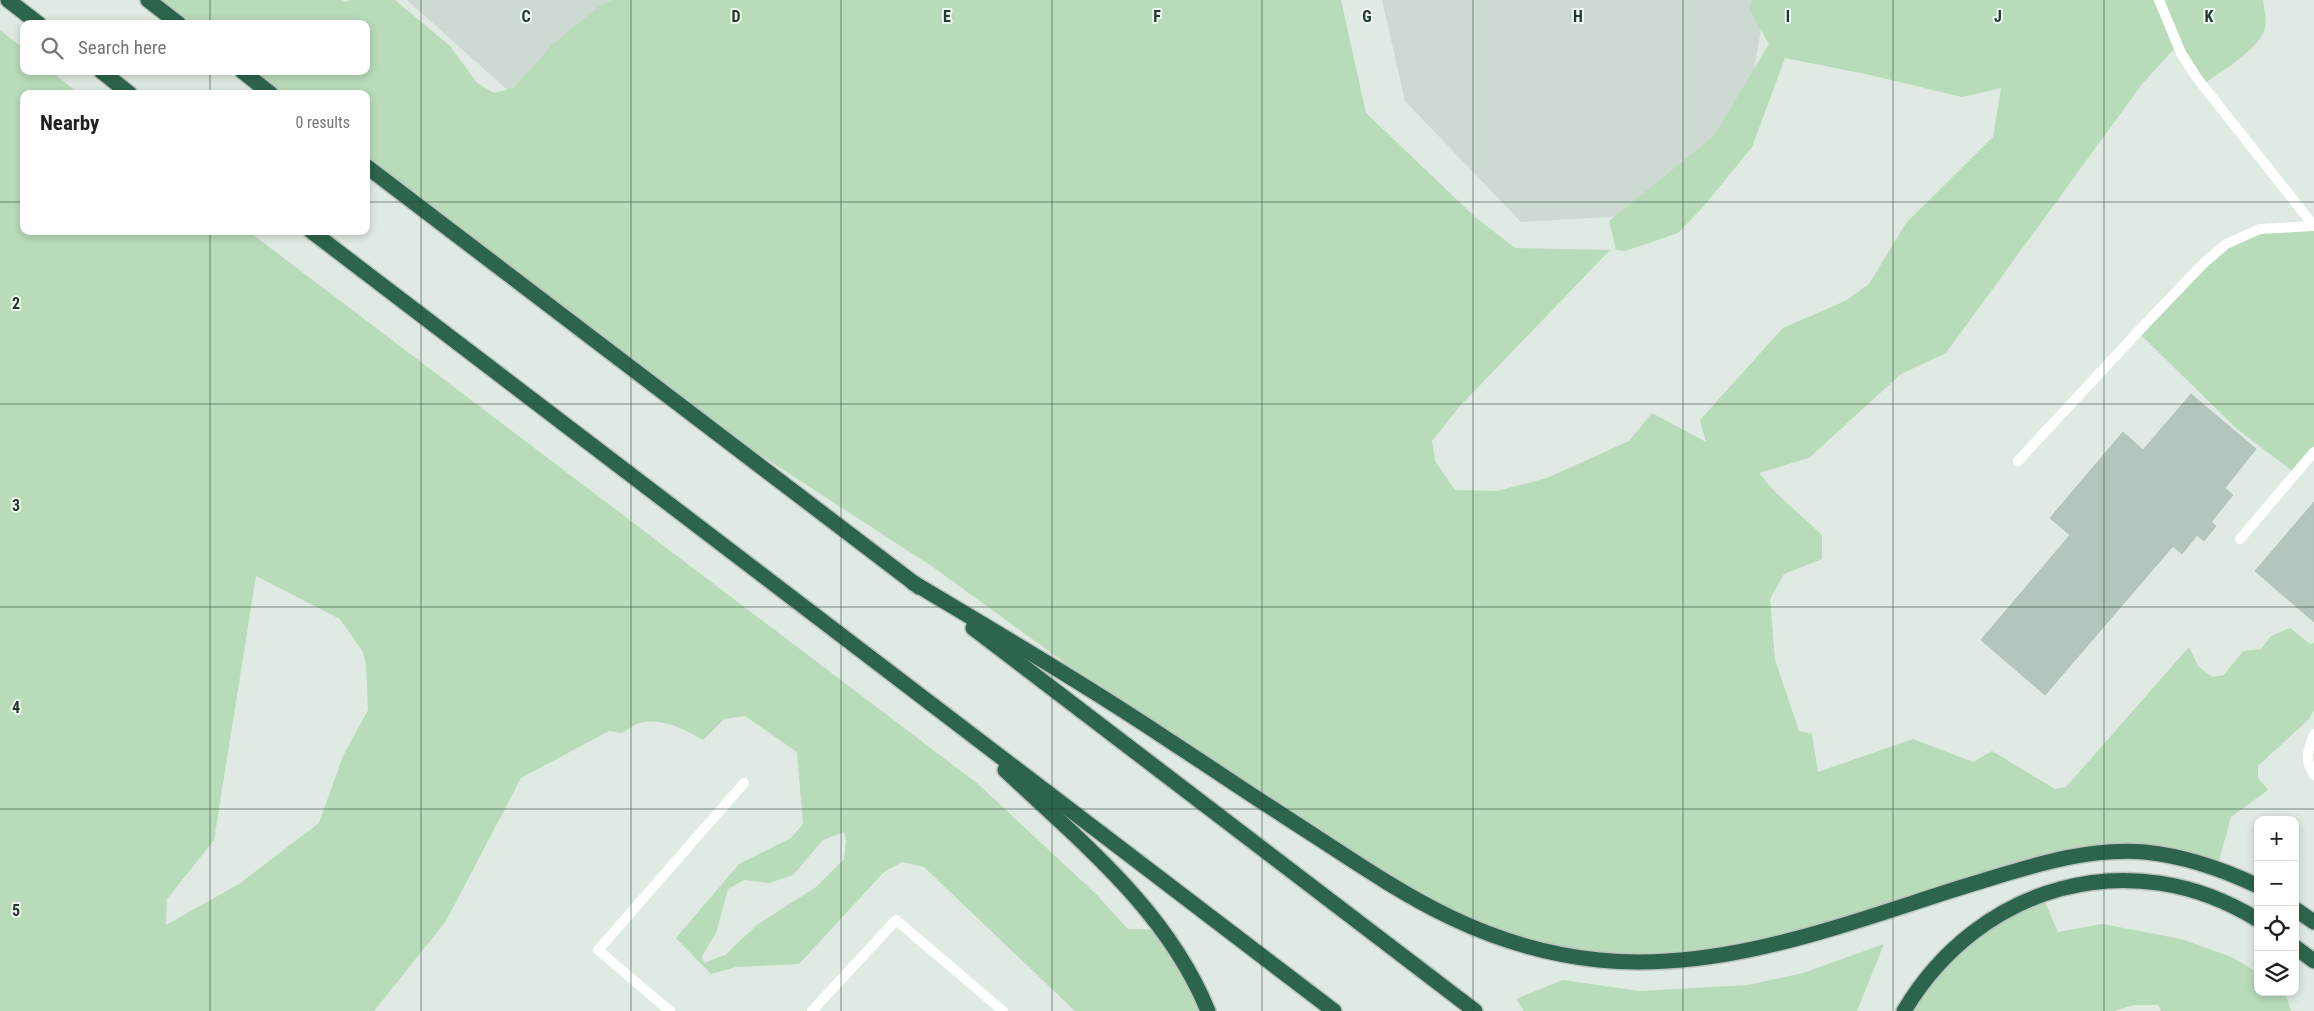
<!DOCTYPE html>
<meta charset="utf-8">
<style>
:root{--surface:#fff;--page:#f2f2f2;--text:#202124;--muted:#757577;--line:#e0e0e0}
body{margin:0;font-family:"Roboto Condensed",sans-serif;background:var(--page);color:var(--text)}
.controls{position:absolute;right:15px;bottom:15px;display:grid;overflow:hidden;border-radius:10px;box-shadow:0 2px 8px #0003}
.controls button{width:45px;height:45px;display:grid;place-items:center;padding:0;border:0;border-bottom:1px solid var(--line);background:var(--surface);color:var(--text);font:25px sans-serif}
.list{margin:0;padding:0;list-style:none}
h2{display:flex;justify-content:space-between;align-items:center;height:65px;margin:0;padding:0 20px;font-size:21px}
h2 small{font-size:16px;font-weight:400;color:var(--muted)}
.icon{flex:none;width:28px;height:28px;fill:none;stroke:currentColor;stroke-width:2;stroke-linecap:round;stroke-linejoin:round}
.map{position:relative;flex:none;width:2314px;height:1011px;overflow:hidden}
.search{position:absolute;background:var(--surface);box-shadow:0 2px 8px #0003;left:20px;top:20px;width:350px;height:55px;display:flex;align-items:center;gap:12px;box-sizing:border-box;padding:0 18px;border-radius:10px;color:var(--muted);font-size:19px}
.panel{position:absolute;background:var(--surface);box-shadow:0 2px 8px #0003;left:20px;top:90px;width:350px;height:145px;border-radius:10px}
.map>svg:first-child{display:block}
.built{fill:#cddad1}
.green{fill:#b8dbb9;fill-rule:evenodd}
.building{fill:#b4c5bb;stroke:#b2c3b8}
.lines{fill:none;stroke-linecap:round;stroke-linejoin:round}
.highway-casing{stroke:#bcc4c0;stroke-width:18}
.lane{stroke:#fff;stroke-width:10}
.highway{stroke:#2d654c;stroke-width:15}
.grid{fill:none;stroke:#203a2d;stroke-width:1;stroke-opacity:0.55}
.grid-label{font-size:16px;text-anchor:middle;font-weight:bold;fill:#203a2d;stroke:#eff7f1;stroke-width:4;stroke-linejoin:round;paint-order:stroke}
</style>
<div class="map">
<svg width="2314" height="1011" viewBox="0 0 2314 1011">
<rect width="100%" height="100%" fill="#dfeae2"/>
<!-- built -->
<g class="built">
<polygon points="407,0 638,0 512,94"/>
<polygon points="1382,0 1766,0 1751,89 1664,214 1521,222 1405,101"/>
</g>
<!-- green -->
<g class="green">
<path d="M156,0h185l5,2 4,-2h45l55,46 27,37 17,10 20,-5 38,-43 46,-38 15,-7h728l25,113 108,103 41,32 95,2 -151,157 -27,34 3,20 20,29 42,1 50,-13 82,-37 23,-28 54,29 -6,-22 83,-92 62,-27 24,-17 37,-61 87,-86 8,-49 -39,9 -92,-22 -85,-17 -33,89 -49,60 -25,26 -53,18 -9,-1 -7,-29 105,-85 55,-92 -20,-35 3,-9h511c1,8 4,20 2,28 -5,21 -46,45 -63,57l-28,-36 -32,35 -196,269 -45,21 -92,84 -50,15 16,19 47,43v24l-38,15 -14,25 5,61 24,71 13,3 6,38 95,-33 60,23 19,-11 63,38 11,-2 123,-140 9,19 14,11 12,-2 19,-24 18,-2 10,-13 19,-8 20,16 4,-1v67l-5,9 -51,47v12l10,12 -37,27 -13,47 -122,-11 -399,109 -140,-9 -129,-51 -297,-191 -198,-144 -191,-124 -376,-281v-68h-89l-29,-23h118v-47h-179z"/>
<path d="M0,30l24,19v22h27l28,23h-55v137h224l730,553 118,110 32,35 41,1 45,81h-139l-151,-144 -22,-5 -18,10 -85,92 -63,3 -25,7 -35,-36 63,-74 52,-26 12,-14 -6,-72 -52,-36 -21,3 -21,21c-18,-11 -42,-23 -64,-17 -5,2 -12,7 -17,10l-13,-2 -88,47 -75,143 -72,90h-374zM256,576l84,43 23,33 3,12 2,46 -25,46 -24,67 -80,61 -73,41 1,-26 47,-59zM844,832l2,9 -2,18 -28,28 -58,37 -33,31 -21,8 -2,-7 14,-23 12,-44 16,-9 25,3 24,-8 30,-35z"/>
<polygon points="2314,227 2314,453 2295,473 2236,428 2141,335 2221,246 2259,230"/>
<polygon points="2043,897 2058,932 2102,924 2181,939 2234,958 2258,973 2258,992 2285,992 2291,1011 2161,1011 2158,1005 2134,1005 2114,1011 1910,1011 1965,938"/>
<polygon points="1884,944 1857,1011 1524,1011 1516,999 1563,980 1639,991 1748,985 1803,973"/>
</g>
<!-- building -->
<g class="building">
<polygon points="2191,394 2256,449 2225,488 2233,495 2211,522 2216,526 2204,541 2197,535 2182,554 2173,546 2045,695 1981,640 2070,535 2050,518 2123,432 2143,450"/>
<polygon points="2314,502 2314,622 2255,571"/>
</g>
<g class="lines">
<defs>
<g id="highway">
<polyline points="8,0 39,24"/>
<polyline points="148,0 179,24"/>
<polyline points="101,71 130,94"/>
<polyline points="242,71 271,94"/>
<polyline points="366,166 919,587"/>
<polyline points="311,231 1334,1011"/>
<path d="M912,582c87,52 174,103 258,159 49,32 98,65 148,97 93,61 167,110 281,122 127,13 253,-39 373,-76 57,-17 113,-37 173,-32 40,4 77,17 113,34"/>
<polyline points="973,628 1475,1011"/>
<path d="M1005,770c77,73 162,140 203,241"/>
<polyline points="2295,909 2314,922"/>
<polyline points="2295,947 2314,961"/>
<path d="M1904,1011c75,-126 227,-170 354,-91"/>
</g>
</defs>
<!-- highway casing -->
<use href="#highway" class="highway-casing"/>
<!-- lane -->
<g class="lane">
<polyline points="2159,0 2181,53 2197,78 2314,226"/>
<polyline points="2018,461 2149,320 2203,264 2226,244 2260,229 2313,226"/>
<polyline points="2240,539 2314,452"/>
<path d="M2314,734c-6,16 -10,26 0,41"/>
<polyline points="670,1011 598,950 744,783"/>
<polyline points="812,1011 896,920 1003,1011"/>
</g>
<!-- highway -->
<use href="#highway" class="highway"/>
</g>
<!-- grid -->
<path class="grid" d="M210,0v24M421,0v1011M631,0v1011M841,0v1011M1052,0v1011M1262,0v1011M1473,0v1011M1683,0v1011M1893,0v1011M2104,0v1011M210,71v23M0,202h24M366,202h1948M210,231v780M0,404h2314M0,607h2314M0,809h2314"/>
<g class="grid-label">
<text x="526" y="22">C</text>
<text x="736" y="22">D</text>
<text x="947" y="22">E</text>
<text x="1157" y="22">F</text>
<text x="1367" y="22">G</text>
<text x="1578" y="22">H</text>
<text x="1788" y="22">I</text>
<text x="1998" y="22">J</text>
<text x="2209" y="22">K</text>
<text x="16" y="309">2</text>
<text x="16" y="511">3</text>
<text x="16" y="713">4</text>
<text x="16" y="916">5</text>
</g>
</svg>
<div class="controls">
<button>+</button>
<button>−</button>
<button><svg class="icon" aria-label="locate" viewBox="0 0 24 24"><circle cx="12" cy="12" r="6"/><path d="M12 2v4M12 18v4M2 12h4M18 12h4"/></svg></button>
<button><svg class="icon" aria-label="layers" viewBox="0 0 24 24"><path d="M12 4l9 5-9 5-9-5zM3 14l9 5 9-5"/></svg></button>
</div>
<div class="search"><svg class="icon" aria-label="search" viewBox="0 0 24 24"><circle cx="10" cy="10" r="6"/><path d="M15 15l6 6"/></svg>Search here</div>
<section class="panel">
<h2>Nearby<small>0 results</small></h2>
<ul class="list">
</ul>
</section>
</div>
